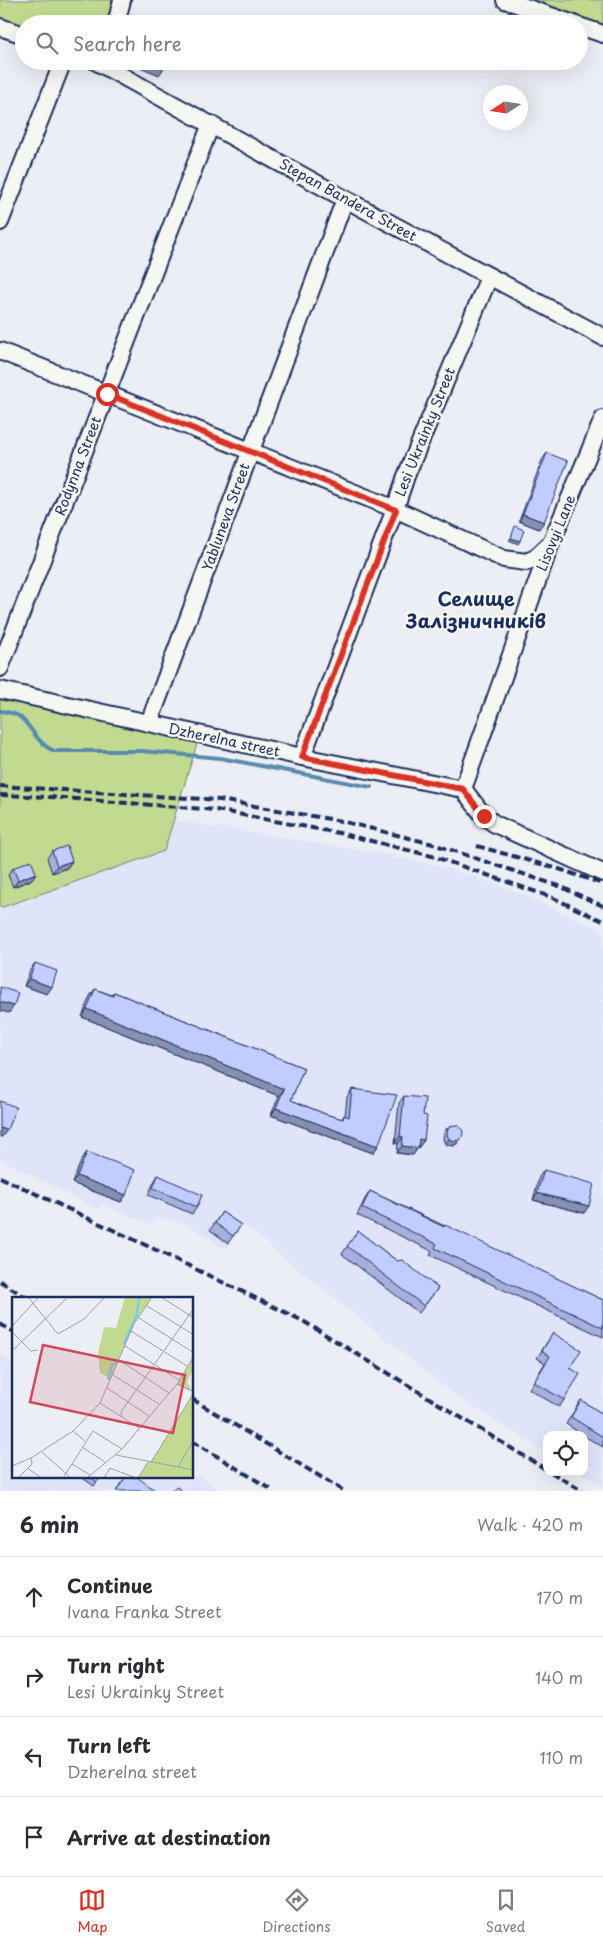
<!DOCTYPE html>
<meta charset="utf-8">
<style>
:root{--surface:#fff;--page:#f2f2f3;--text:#2b2b33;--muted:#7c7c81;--line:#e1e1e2;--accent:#d93025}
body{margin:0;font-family:"Playpen Sans",sans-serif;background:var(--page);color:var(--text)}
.controls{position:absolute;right:15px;bottom:15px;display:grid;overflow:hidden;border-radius:10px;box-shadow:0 5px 20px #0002}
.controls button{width:45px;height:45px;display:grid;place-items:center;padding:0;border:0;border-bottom:1px solid var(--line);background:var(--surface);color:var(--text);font:25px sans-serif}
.compass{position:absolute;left:483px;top:85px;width:45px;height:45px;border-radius:50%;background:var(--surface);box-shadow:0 5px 20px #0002;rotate:258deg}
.stop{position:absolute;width:15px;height:15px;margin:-11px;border:4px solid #d93025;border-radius:50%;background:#fff}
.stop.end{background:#d93025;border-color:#fff;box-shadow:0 1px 5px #0008}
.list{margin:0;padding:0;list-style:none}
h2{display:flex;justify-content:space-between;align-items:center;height:65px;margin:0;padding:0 20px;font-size:21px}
h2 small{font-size:16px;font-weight:400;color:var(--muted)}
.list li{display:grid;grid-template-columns:32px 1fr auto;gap:15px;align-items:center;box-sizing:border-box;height:80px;padding:0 20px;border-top:1px solid var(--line)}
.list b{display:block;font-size:19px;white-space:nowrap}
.list p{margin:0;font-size:16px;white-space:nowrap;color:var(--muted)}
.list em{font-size:16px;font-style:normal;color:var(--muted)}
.icon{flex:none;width:28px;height:28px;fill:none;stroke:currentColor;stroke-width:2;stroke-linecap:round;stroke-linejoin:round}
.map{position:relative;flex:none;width:603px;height:1491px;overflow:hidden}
.search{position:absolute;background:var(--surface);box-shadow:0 5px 20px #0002;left:15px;right:15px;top:15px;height:55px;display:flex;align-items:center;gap:12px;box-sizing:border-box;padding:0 18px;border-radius:28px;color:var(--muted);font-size:19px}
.sheet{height:385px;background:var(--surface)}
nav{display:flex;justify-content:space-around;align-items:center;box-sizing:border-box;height:70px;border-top:1px solid var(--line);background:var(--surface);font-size:14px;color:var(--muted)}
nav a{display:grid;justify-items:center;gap:2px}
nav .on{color:var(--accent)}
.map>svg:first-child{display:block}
.built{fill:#dfe4f8}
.green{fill:#c1da90;stroke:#6e8477}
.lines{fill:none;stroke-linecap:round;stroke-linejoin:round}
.stream{stroke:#588bad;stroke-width:4}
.minor-casing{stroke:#1b2f5e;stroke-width:20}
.minor{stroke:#f6f6f2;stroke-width:16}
.rail{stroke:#1b2f5e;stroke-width:4;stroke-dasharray:8 4;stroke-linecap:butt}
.wall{fill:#a7b0db;stroke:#1b2f5e}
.shaded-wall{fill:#8890b2;stroke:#1b2f5e}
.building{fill:#c2cdff;stroke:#1b2f5e}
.route{stroke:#d93025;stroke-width:6}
.labels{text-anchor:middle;stroke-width:5;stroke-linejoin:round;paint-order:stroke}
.street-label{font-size:14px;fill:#1b2f5e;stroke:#f6f6f2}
.district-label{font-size:19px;font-weight:bold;fill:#1b2f5e;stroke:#f6f6f2}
.inset-river{fill:none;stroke:#81c9e2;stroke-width:2.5}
.inset-road{fill:none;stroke:#98a2b9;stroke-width:1}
.view{fill:#d1495b;fill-opacity:0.15;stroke:#d1495b;stroke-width:2.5}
.inset-edge{fill:none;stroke:#1b2f5e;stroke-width:2.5}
</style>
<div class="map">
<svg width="603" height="1491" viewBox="0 0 603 1491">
<rect width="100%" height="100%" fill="#eceef5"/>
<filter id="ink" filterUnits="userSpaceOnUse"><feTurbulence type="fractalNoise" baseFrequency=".02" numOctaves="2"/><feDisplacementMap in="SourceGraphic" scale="10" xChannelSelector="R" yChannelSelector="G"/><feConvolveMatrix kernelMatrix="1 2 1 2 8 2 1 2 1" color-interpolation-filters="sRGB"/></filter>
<g filter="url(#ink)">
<!-- built -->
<g class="built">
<polygon points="0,807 163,818 383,854 436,865 500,885 603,930 603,1486 581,1472 584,1472 584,1435 547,1435 547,1452 456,1396 244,1225 225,1249 189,1225 156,1217 151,1225 102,1204 98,1209 0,1159"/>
<polygon points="0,1355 14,1364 14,1477 186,1477 190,1481 197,1474 220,1491 0,1491"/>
</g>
<!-- green -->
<g class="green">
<polygon points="0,0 122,0 116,24 24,24 24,35 0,27"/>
<polygon points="505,0 603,0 603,34"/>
<polygon points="0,690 200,734 164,851 0,908"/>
</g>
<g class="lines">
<!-- stream -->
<path class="stream" d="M0,711c7,1 14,1 20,6 13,11 17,27 34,34h87l79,7 151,29"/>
<defs>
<g id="minor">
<polyline points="505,0 574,24"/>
<polyline points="116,24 122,0"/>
<polyline points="579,26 603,34"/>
<polyline points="0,27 24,35"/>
<polyline points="95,61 345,199 603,337"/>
<polyline points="0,222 63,61"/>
<polyline points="0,351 395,509 504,559 526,562 535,558 551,543"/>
<polyline points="0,668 211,124"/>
<polyline points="0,690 302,757 463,789 484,816 495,824 603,873"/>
<polyline points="149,723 345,199"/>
<polyline points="302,757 395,509 406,476 489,277"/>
<polyline points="463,789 551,543 603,419"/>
</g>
</defs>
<!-- minor casing -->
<use href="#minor" class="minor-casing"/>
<!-- minor -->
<use href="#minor" class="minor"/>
<!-- rail -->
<g class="rail">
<polyline points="0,786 220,800 341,821 433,844 559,886 603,906"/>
<polyline points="0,795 51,797 216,810 339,833 432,856 551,897 603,921"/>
<polyline points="477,846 559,869 603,884"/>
<polyline points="0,1177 156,1250 303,1321 547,1470"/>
<polyline points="0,1281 27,1298"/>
<polyline points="0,1324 14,1332"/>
<polyline points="192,1399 344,1491"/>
<polyline points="192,1441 274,1491"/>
<polyline points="551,1472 582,1491"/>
</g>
</g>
<!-- wall -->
<g class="wall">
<polygon points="547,453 539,529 519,521 542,460"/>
<polygon points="52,851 72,861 67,868 52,873 47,858"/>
<polygon points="13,868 36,873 31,880 13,887 8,875"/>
<polygon points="35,963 47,994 24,986 30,970"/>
<polygon points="95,989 112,995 114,992 304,1068 291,1100 325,1114 342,1119 344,1115 345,1116 347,1097 352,1089 378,1146 373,1153 271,1115 279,1096 82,1017 90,996"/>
<polygon points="404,1096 423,1115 424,1140 419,1147 418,1147 413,1155 397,1153 398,1144 395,1143 399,1103"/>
<polygon points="447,1128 458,1143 453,1146 445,1144 443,1139 444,1133"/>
<polygon points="87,1152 126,1195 121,1202 72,1183 82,1159"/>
<polygon points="544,1170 584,1213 533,1200 539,1177"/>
<polygon points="158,1175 197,1207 192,1214 148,1195 154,1182"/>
<polygon points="370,1191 603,1300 603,1337 430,1255 432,1251 357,1215 365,1199"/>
<polygon points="222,1212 241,1225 228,1243 210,1230"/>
<polygon points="358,1231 397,1261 438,1288 419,1313 342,1254"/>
<polygon points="553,1333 570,1368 564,1400 559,1407 529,1389 545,1363 537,1358"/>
<polygon points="581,1400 601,1413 603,1409 603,1447 584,1436 584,1435 583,1435 566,1424"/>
<polygon points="81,1477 100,1477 94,1486"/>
</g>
<!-- shaded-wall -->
<g class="shaded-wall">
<polygon points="144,61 147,61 164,68 159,75 140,67"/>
<polygon points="523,514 544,522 539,529 519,521"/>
<polygon points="511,538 520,541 518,544 509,540"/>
<polygon points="72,861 67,868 52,873 57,866"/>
<polygon points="36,873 31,880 13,887 18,880"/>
<polygon points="29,979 52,987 47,994 24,986"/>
<polygon points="0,1002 14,1006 9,1013 0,1011"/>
<polygon points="87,1009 284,1089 279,1096 82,1017"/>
<polygon points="276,1108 378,1146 373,1153 271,1115"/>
<polygon points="0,1128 7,1130 2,1137 0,1137"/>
<polygon points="400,1136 403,1137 398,1144 395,1143"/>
<polygon points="461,1138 458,1143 453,1146 445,1144 449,1139"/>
<polygon points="419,1139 424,1140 419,1147 414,1147"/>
<polygon points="402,1146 418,1148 413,1155 397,1153"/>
<polygon points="77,1176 126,1195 121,1202 72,1183"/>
<polygon points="537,1193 589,1206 584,1213 533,1200"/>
</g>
<!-- building -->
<g class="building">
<polygon points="147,61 166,61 164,68"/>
<polygon points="547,453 568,461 544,522 523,514"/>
<polygon points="515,526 524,530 520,541 511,538"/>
<polygon points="67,846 72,861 57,866 52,851"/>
<polygon points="31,860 36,873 18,880 13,868"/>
<polygon points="35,963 57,971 52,987 29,979"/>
<polygon points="0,987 18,993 14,1006 0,1002"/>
<polygon points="95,989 113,996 114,992 304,1068 291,1100 325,1114 343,1119 344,1115 349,1117 352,1089 397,1095 378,1146 276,1108 284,1089 87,1009"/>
<polygon points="404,1096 425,1098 423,1115 427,1116 424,1140 419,1139 418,1148 402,1146 403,1137 400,1136"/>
<polygon points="0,1101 16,1107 7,1130 0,1128"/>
<circle cx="455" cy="1133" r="8"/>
<polygon points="87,1152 135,1170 126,1195 77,1176"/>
<polygon points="544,1170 594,1184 589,1206 537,1193"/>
<polygon points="158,1175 202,1195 197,1207 153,1188"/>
<polygon points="370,1191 444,1227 445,1225 603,1300 603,1328 435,1248 437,1244 362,1208"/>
<polygon points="222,1212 241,1225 233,1236 215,1223"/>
<polygon points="358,1231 397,1261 402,1260 438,1288 424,1306 347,1246"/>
<polygon points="553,1333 581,1350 570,1368 580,1374 564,1400 534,1382 550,1356 542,1351"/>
<polygon points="581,1400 601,1413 603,1410 603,1437 571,1417"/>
<polygon points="91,1477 100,1477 97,1482"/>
<polygon points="126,1477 137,1477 156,1491 116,1491"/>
<polygon points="176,1486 182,1491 172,1491"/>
</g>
</g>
<g class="lines" filter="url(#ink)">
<!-- route -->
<polyline class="route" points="107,394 396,510 302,757 463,789 484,816"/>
</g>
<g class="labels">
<!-- street labels -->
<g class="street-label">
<text transform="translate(348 200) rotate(29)" y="5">Stepan Bandera Street</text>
<text transform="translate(425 432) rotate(-68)" y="5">Lesi Ukrainky Street</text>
<text transform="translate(78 466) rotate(-69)" y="5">Rodynna Street</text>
<text transform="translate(226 517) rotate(-70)" y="5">Yabluneva Street</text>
<text transform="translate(556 533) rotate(-68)" y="5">Lisovyi Lane</text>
<text transform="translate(224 740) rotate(12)" y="5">Dzherelna street</text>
</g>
<!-- district labels -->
<g class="district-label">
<text x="476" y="606">Селище<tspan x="476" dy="22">Залізничників</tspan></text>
</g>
</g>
<!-- overview -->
<g transform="translate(12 1297)">
<rect width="181" height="181" fill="#eceef5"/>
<path d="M113,0h27l-18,27 -23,55 -11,-6 -2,-20 6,-26 12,1zM181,59v14l-6,12 6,10 -16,-8zM181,96v85h-55l10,-16h3z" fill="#c1da90"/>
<path class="inset-river" d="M112,47l13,-30 2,-17M96,83l4,-15 5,-3"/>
<path class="inset-road" d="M16,0l30,37 26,-15 21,-22M149,0l33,21M135,9l47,29M127,21l55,35M0,29l27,-29M119,34l56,35M0,35l19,19 7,-1M113,49l54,34M0,54l56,-54M107,63l50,33M101,78l46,29M165,87l17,8M95,91l42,28M88,106l39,25M110,120l-1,-5 73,-104M61,134l12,10M70,150l23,15M30,155l29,26M104,158l78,15M139,165l43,-69M60,167l18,11M0,169l19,-8M166,170l16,-28M15,171l15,10M6,181l14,-14 -1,-6 42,-27 27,-28 34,-79 18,-27M51,181l30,-47 29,18M75,181l35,-29 55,-65 17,-28M92,181l6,-10 26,10M126,181l10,-16"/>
<path class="view" d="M31,48l142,30 -12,58 -143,-31z"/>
<rect width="181" height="181" class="inset-edge"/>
</g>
</svg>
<div class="controls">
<button><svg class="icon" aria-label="locate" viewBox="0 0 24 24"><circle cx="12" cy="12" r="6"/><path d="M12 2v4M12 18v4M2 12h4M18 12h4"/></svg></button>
</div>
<svg class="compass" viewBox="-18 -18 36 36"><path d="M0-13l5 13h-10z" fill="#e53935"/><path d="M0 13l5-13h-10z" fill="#7c7c81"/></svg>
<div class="stop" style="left:107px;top:394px"></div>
<div class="stop end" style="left:484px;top:816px"></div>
<div class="search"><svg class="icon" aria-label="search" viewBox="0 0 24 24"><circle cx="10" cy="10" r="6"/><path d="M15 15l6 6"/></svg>Search here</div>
</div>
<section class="sheet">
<h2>6 min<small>Walk · 420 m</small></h2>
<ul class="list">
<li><svg class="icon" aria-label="ahead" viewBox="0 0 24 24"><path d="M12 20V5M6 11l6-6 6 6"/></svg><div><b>Continue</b><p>Ivana Franka Street</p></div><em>170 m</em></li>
<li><svg class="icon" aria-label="right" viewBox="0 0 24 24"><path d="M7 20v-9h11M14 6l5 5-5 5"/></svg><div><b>Turn right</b><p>Lesi Ukrainky Street</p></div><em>140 m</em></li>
<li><svg class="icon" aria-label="left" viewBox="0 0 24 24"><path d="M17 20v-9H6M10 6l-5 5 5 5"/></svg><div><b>Turn left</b><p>Dzherelna street</p></div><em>110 m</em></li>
<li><svg class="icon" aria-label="arrive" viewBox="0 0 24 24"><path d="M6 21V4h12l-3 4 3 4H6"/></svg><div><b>Arrive at destination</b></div></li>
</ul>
</section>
<nav>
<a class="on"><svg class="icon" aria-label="map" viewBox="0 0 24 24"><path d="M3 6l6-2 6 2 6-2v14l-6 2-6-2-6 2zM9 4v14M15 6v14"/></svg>Map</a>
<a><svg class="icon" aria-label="directions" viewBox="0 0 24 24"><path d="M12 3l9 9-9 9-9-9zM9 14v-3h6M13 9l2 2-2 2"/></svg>Directions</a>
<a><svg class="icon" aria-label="saved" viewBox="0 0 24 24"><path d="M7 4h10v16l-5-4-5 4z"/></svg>Saved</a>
</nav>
